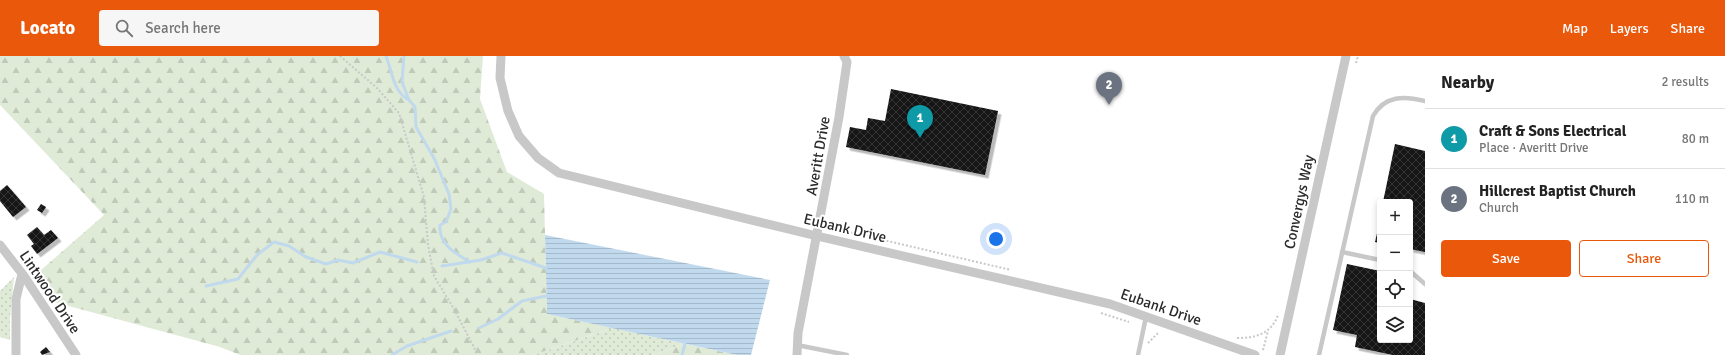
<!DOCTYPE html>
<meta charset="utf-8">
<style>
:root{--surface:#fff;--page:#f6f6f6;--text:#222;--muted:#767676;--line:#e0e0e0;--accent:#ea580c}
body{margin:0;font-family:Signika,sans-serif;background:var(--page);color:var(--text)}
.controls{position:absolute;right:12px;bottom:12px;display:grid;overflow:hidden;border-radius:4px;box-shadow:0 2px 6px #0003}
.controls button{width:36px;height:36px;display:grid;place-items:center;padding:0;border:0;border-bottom:1px solid var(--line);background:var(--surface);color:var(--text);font:20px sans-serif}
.you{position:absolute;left:996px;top:183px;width:14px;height:14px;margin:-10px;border:3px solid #fff;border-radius:50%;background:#1a73e8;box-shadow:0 0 0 6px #1a73e833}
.badge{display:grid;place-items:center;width:26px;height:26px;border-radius:50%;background:var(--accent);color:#fff;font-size:13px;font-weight:700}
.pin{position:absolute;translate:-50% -33px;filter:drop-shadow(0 1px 2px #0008)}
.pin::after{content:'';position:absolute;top:21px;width:14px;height:12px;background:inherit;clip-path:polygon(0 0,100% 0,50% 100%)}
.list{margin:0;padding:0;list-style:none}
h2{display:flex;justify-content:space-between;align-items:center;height:52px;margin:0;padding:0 16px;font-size:17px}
h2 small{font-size:13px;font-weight:400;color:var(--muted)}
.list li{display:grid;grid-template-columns:26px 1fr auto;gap:12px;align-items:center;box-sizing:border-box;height:60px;padding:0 16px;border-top:1px solid var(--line)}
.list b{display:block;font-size:15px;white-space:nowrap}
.list p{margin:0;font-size:13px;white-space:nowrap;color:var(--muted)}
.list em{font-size:13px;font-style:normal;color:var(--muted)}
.actions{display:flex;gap:8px;padding:12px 16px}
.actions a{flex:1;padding:9px 0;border:1px solid var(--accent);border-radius:4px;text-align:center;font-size:14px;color:var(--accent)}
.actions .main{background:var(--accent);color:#fff}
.icon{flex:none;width:22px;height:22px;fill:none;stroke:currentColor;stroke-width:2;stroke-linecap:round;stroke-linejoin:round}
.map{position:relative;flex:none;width:1425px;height:299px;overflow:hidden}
header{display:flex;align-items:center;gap:24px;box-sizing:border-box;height:56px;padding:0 20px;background:var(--accent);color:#fff}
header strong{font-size:19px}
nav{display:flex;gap:22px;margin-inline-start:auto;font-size:14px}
.search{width:280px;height:36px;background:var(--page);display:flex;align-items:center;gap:10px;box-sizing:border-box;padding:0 14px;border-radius:4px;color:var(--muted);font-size:15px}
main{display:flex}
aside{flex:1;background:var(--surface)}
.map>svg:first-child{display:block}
.grass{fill:url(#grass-dots)}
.forest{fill:url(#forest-firs)}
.water{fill:url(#water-rules)}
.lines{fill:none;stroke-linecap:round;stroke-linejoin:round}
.stream{stroke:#c0d9ed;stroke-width:3}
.building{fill:url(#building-cross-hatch);filter:url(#shadow)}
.path{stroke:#c8c8c8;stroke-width:2;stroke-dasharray:2 2;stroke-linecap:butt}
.service{stroke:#c8c8c8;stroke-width:4.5}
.minor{stroke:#c8c8c8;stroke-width:9}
.labels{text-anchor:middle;stroke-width:4;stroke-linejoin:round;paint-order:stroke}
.street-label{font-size:15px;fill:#2b2b2b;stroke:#fff}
</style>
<header>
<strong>Locato</strong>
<div class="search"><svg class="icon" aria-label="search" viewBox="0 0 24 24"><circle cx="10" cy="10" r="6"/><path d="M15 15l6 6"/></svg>Search here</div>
<nav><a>Map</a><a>Layers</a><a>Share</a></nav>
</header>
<main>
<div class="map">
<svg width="1425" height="299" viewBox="0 0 1425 299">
<defs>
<pattern id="grass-dots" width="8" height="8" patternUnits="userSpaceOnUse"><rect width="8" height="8" fill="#e0ebd7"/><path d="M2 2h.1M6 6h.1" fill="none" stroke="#c0cab9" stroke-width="1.8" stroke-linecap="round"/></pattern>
<pattern id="forest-firs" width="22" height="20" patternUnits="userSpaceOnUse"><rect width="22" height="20" fill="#e0ebd7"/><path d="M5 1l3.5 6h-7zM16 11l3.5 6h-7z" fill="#c0cab9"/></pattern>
<pattern id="water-rules" width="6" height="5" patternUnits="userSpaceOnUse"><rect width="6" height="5" fill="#c0d9ed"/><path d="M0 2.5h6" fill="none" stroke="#a5bacb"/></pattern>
<pattern id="building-cross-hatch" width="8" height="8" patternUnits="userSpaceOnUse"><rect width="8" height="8" fill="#121212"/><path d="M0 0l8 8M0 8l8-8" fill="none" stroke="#353535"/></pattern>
<filter id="shadow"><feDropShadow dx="3.5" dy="3.5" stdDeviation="0" flood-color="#0004"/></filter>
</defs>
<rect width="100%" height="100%" fill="#fff"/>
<!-- grass -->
<g class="grass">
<polygon points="14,221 10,261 10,284 0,281 0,235"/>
<polygon points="613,272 685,288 653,299 533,299"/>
</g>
<!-- forest -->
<g class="forest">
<polygon points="0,0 483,0 480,43 507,116 544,138 547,258 613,272 533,299 240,299 220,291 54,246 32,222 104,159 0,49"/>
<polygon points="685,288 737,299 653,299"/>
</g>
<!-- water -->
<polygon class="water" points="545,179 770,224 751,299 737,299 547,258"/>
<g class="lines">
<!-- stream -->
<g class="stream">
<path d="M386,0c6,15 7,36 23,44"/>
<path d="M404,0l-2,26 7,18 6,7 1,20 18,31 15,36 2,15 -5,13 -6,3c-2,19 16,29 30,37"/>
<polyline points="442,210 481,204 502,197 546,212"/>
<polyline points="206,230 238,223 257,199 274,186 289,190 306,201 326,208 338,204 353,207 380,196 417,206"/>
<polyline points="479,272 498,263 522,245 546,240"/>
<polyline points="392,299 407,290 451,275"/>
<polyline points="682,299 685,288"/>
</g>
</g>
<!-- building -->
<g class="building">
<polygon points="891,33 998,55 985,119 846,91 850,71 866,74 868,62 885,65"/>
<polygon points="1395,88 1425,95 1425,196 1410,193 1410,146 1383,146"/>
<polygon points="7,129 26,151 13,161 0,145 0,135"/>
<polygon points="41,148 46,151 42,157 37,154"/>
<polygon points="1380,165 1380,187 1375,186"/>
<polygon points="37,171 44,179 51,174 58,182 37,198 31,190 34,188 27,179"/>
<polygon points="1347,208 1380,215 1380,284 1410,284 1410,243 1425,247 1425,299 1393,299 1355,291 1357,279 1333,274"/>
<polygon points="46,291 50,296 42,299 40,296"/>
</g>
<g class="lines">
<!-- path -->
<g class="path">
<polyline points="340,0 377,32 399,57 424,141 428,189 434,220 454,253 478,299"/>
<polyline points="1356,7 1358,0"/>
<polyline points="828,171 1011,214"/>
<polyline points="1101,257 1129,266"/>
<path d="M1237,282c19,0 34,-4 41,-23"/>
<polyline points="1148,287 1159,276"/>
<polyline points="1263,294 1268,275"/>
</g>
<!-- service -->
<g class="service">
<polyline points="1342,196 1380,204"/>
<polyline points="1410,215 1425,228"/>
<polyline points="797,289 847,299"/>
<polyline points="1138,299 1146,261"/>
<path d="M1319,299l54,-239c12,-21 31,-20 52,-15"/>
</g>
<!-- minor -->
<g class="minor">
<polyline points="501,0 500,22 508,55 519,80 538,102 559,117 817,180 1110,248 1255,299"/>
<polyline points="0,189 24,220 76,299"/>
<polyline points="16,299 16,243 22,218"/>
<polyline points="797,299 798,277 839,61 847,6 844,0"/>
<polyline points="1280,299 1346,0"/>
</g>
</g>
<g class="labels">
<!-- street labels -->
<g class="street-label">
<text transform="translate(818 100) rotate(-80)" y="5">Averitt Drive</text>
<text transform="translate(1299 146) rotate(-78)" y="5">Convergys Way</text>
<text transform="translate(845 172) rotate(13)" y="5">Eubank Drive</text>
<text transform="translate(50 236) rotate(56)" y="5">Lintwood Drive</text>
<text transform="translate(1161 251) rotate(19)" y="5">Eubank Drive</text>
</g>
</g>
</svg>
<div class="controls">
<button>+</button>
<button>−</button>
<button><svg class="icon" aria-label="locate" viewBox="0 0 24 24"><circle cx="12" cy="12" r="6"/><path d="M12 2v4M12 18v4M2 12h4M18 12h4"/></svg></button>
<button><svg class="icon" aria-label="layers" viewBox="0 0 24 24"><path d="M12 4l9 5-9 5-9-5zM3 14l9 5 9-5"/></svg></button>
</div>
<div class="you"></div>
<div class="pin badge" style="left:920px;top:82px;background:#0f9aa8">1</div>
<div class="pin badge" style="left:1109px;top:49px;background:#6b7280">2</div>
</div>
<aside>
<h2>Nearby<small>2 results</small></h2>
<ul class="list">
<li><span class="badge" style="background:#0f9aa8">1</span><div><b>Craft &amp; Sons Electrical</b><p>Place · Averitt Drive</p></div><em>80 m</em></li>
<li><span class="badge" style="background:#6b7280">2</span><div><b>Hillcrest Baptist Church</b><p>Church</p></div><em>110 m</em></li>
</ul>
<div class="actions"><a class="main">Save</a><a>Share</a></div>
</aside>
</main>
